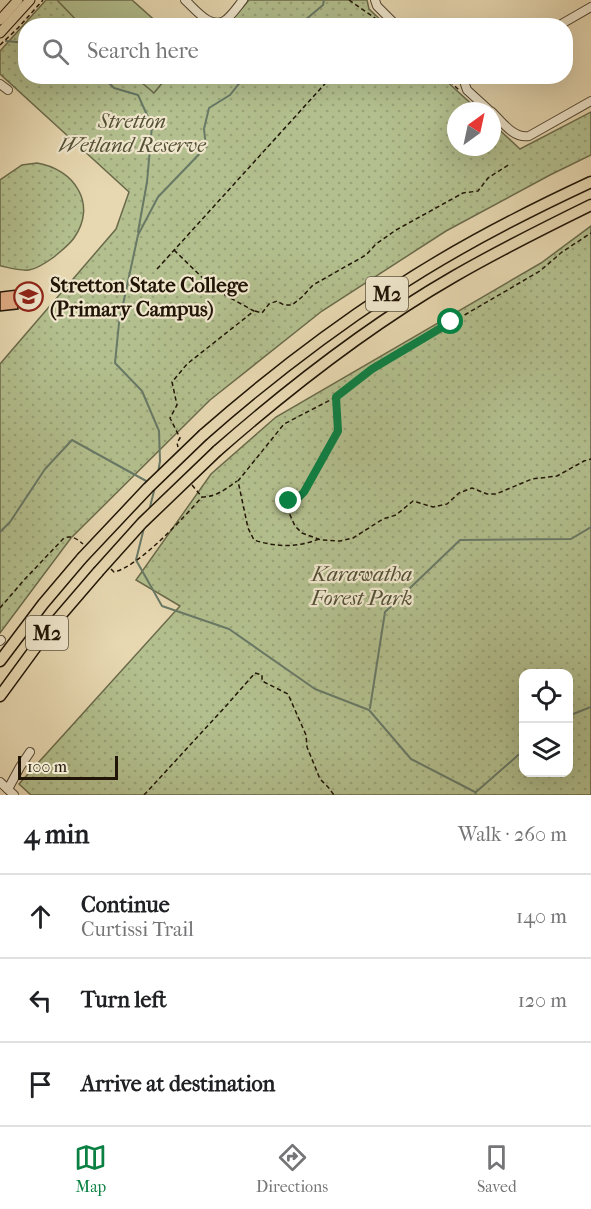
<!DOCTYPE html>
<meta charset="utf-8">
<style>
:root{--surface:#fff;--page:#f2f2f2;--text:#202124;--muted:#757577;--line:#e0e0e0;--accent:#0b8043}
body{margin:0;font-family:"IM FELL French Canon",serif;background:var(--page);color:var(--text)}
.controls{position:absolute;right:18px;bottom:18px;display:grid;overflow:hidden;border-radius:12px;box-shadow:0 6px 24px #0002}
.controls button{width:54px;height:54px;display:grid;place-items:center;padding:0;border:0;border-bottom:2px solid var(--line);background:var(--surface);color:var(--text);font:30px sans-serif}
.compass{position:absolute;left:447px;top:102px;width:54px;height:54px;border-radius:50%;background:var(--surface);box-shadow:0 6px 24px #0002;rotate:33deg}
.scale{position:absolute;left:18px;bottom:15px;width:100px;box-sizing:border-box;padding-left:6px;border:3px solid #201506;border-top:0;font-size:16px;line-height:21px;white-space:nowrap;color:#201506;-webkit-text-stroke:4px #efe6cc;paint-order:stroke}
.stop{position:absolute;width:18px;height:18px;margin:-14px;border:4px solid #0b8043;border-radius:50%;background:#fff}
.stop.end{background:#0b8043;border-color:#fff;box-shadow:0 2px 6px #0008}
.list{margin:0;padding:0;list-style:none}
h2{display:flex;justify-content:space-between;align-items:center;height:78px;margin:0;padding:0 24px;font-size:26px}
h2 small{font-size:20px;font-weight:400;color:var(--muted)}
.list li{display:grid;grid-template-columns:39px 1fr auto;gap:18px;align-items:center;box-sizing:border-box;height:84px;padding:0 24px;border-top:2px solid var(--line)}
.list b{display:block;font-size:22px;white-space:nowrap}
.list p{margin:0;font-size:20px;white-space:nowrap;color:var(--muted)}
.list em{font-size:20px;font-style:normal;color:var(--muted)}
.icon{flex:none;width:33px;height:33px;fill:none;stroke:currentColor;stroke-width:2;stroke-linecap:round;stroke-linejoin:round}
.map{position:relative;flex:none;width:591px;height:795px;overflow:hidden}
.search{position:absolute;background:var(--surface);box-shadow:0 6px 24px #0002;left:18px;right:18px;top:18px;height:66px;display:flex;align-items:center;gap:15px;box-sizing:border-box;padding:0 21px;border-radius:24px;color:var(--muted);font-size:22px}
.sheet{height:330px;background:var(--surface)}
nav{display:flex;justify-content:space-around;align-items:center;box-sizing:border-box;height:84px;border-top:2px solid var(--line);background:var(--surface);font-size:16px;color:var(--muted)}
nav a{display:grid;justify-items:center;gap:3px}
nav .on{color:var(--accent)}
.map>svg:first-child{display:block}
.grass{fill:#b3bf8e;stroke:#6a6a4a;stroke-width:1.5}
.park{fill:url(#park-dots);stroke:#6a6a4a;stroke-width:1.5;fill-rule:evenodd}
.lines{fill:none;stroke-linecap:round;stroke-linejoin:round}
.stream{stroke:#687966;stroke-width:2}
.building{fill:#e2ad86;stroke:#201506;stroke-width:1.5}
.minor-casing{stroke:#524631;stroke-width:10}
.major-casing{stroke:#201506;stroke-width:11}
.highway-casing{stroke:#201506;stroke-width:13}
.path{stroke:#201506;stroke-width:1.5;stroke-dasharray:4.5 3;stroke-linecap:butt}
.minor{stroke:#efe6cc;stroke-width:8}
.major{stroke:#e7d8b1;stroke-width:9}
.highway{stroke:#e7d8b1;stroke-width:10}
.highway-bridge-casing{stroke:#201506;stroke-width:13;stroke-linecap:butt}
.highway-bridge{stroke:#e7d8b1;stroke-width:10}
.route{stroke:#0b8043;stroke-width:8}
.labels{text-anchor:middle;stroke-width:4.5;stroke-linejoin:round;paint-order:stroke}
.shield{fill:#efe6cc;stroke:#5e5441;stroke-width:1.5}
.shield-label{font-size:20px;font-weight:bold;fill:#201506}
.park-label{font-size:21px;font-style:italic;fill:#535036;stroke:#efe6cc}
.poi-label{font-size:21px;font-weight:bold;fill:#201506;stroke:#efe6cc;text-anchor:start}
</style>
<div class="map">
<svg width="591" height="795" viewBox="0 0 591 795">
<defs>
<pattern id="park-dots" width="8" height="8" patternUnits="userSpaceOnUse" patternTransform="scale(1.5)"><rect width="8" height="8" fill="#b3bf8e"/><path d="M2 2h.1M6 6h.1" fill="none" stroke="#9aa379" stroke-width="1.8" stroke-linecap="round"/></pattern>
</defs>
<rect width="100%" height="100%" fill="#e7d8b1"/>
<filter id="stains"><feTurbulence type="fractalNoise" baseFrequency=".00333" numOctaves="4"/><feColorMatrix values="0 0 0 0 .2 0 0 0 0 .09 0 0 0 0 .02 0 0 0 .5 -.17"/></filter>
<radialGradient id="worn" r=".72"><stop offset=".6" stop-color="#630" stop-opacity="0"/><stop offset="1" stop-color="#630" stop-opacity=".3"/></radialGradient>
<!-- grass -->
<g class="grass">
<polygon points="57,0 132,0 160,25 76,25"/>
<polygon points="122,77 190,77 151,101"/>
</g>
<!-- park -->
<g class="park">
<polygon points="46,0 57,0 81,25 26,26 26,76 135,77 154,93 167,77 442,77 479,111 456,111 456,147 492,147 492,123 520,149 591,112 591,155 550,175 446,231 322,311 210,400 71,538 0,633 0,364 116,229 129,192 0,74 0,51"/>
<polygon points="249,0 367,0 369,9 386,25 223,26 228,24"/>
<path d="M37,163c37,6 61,41 37,75 -5,7 -13,13 -20,19 -7,5 -17,12 -25,13 -8,1 -19,-2 -28,-4l-1,-1v-85l22,-15z"/>
<path d="M591,226v569h-560l-12,-11 161,-178 -44,-26 75,-106 65,-57 265,-154zM524,674h44v98h-44z"/>
</g>
<g class="lines">
<!-- stream -->
<g class="stream">
<polyline points="298,26 323,5 324,0"/>
<polyline points="6,41 26,43"/>
<polyline points="102,76 114,88 138,95 152,126 147,182 138,232"/>
<polyline points="158,473 160,461 159,431 142,391 115,363 119,323 138,235 158,197 206,147 204,129 209,108 230,95 245,76"/>
<polyline points="149,511 155,487"/>
<polyline points="144,528 136,560 162,606 229,629 315,689 369,710 411,759 475,792 476,795"/>
<polyline points="0,532 10,522 45,469 72,440 148,482"/>
<polyline points="370,708 385,612 460,540 571,539 591,527"/>
<polyline points="568,716 591,707"/>
<polyline points="476,792 524,750"/>
</g>
</g>
<!-- building -->
<polygon class="building" points="16,290 18,309 0,311 0,292"/>
<g class="lines">
<defs>
<g id="minor">
<path d="M185,0c10,9 25,29 39,21 7,-4 14,-15 19,-21"/>
<polyline points="375,0 377,6 397,26"/>
<polyline points="558,26 591,7"/>
<polyline points="463,78 467,90 490,111"/>
<polyline points="0,84 8,90"/>
<path d="M492,112c10,10 22,27 37,24l62,-35"/>
<polyline points="0,641 1,640"/>
<polyline points="0,782 14,795"/>
<polyline points="8,789 20,767 30,752"/>
</g>
<g id="major">
<polyline points="0,20 18,0"/>
<polyline points="0,33 30,0"/>
</g>
<g id="highway">
<path d="M203,435c59,-52 121,-100 188,-144 63,-42 131,-77 200,-109"/>
<path d="M217,451c73,-64 151,-125 236,-174 45,-26 91,-49 138,-72"/>
<polyline points="0,661 43,604 82,558"/>
<polyline points="0,696 49,629 98,572"/>
</g>
</defs>
<!-- minor casing -->
<use href="#minor" class="minor-casing"/>
<!-- major casing -->
<use href="#major" class="major-casing"/>
<!-- highway casing -->
<use href="#highway" class="highway-casing"/>
<!-- path -->
<g class="path">
<polyline points="349,0 375,18 377,26"/>
<polyline points="0,45 18,28 43,0"/>
<polyline points="444,76 459,90"/>
<polyline points="174,250 214,289 254,311 187,364 172,382 177,405 170,418 180,438 177,443 178,447"/>
<polyline points="157,269 332,76"/>
<polyline points="255,311 262,313 269,304 277,301 284,305 292,305 302,297 313,285 366,255 376,244 396,230 463,193 478,191 488,178 510,164"/>
<polyline points="336,397 338,431 304,492 298,498 289,501 290,515 295,526 302,533 321,540 340,541 353,538 383,519 396,515 413,501 433,507 447,504 459,493 472,488 487,494 496,494 532,479 557,476 584,461 591,459"/>
<path d="M192,485l10,12c14,0 24,-8 35,-16"/>
<path d="M319,539c-22,9 -44,8 -65,1l-6,-12 -10,-47 46,-57 52,-27 36,-28 168,-98 22,-19 29,-19"/>
<path d="M111,569l3,3c26,-6 70,-55 88,-75"/>
<path d="M0,608l24,-28 40,-42c8,-3 13,1 19,6"/>
<polyline points="144,795 226,706 255,673 262,675 262,681 288,694 306,735 307,747 320,779 328,787 334,795"/>
</g>
<!-- minor -->
<use href="#minor" class="minor"/>
<!-- major -->
<use href="#major" class="major"/>
<!-- highway -->
<use href="#highway" class="highway"/>
<defs>
<g id="highway-bridge">
<polyline points="82,558 148,488 203,435"/>
<polyline points="98,572 142,523 217,451"/>
</g>
</defs>
<!-- highway-bridge casing -->
<use href="#highway-bridge" class="highway-bridge-casing"/>
<!-- highway-bridge -->
<use href="#highway-bridge" class="highway-bridge"/>
</g>
<g class="lines">
<!-- route -->
<polyline class="route" points="289,501 298,498 304,492 338,431 336,397 372,369 451,322"/>
</g>
<!-- icons -->
<defs>
<symbol id="school-ring" viewBox="-11 -11 22 22"><circle r="9.5" fill="#efe6cc" stroke="#8f2418" stroke-width="1.5"/><path d="M0-5L7-2L0 1L-7-2ZM-4 1L0 2.5L4 1V4Q0 6-4 4Z" fill="#8f2418"/></symbol>
</defs>
<g fill-rule="evenodd">
<use href="#school-ring" x="12" y="280" width="33" height="33"/>
</g>
<g class="labels">
<!-- shield labels -->
<g class="shield">
<rect x="366" y="277" width="42" height="34" rx="4.5"/>
<rect x="26" y="616" width="42" height="34" rx="4.5"/>
</g>
<g class="shield-label">
<text x="387" y="301">M2</text>
<text x="47" y="640">M2</text>
</g>
<!-- park labels -->
<g class="park-label">
<text x="132" y="128">Stretton<tspan x="132" dy="24">Wetland Reserve</tspan></text>
<text x="362" y="581">Karawatha<tspan x="362" dy="24">Forest Park</tspan></text>
</g>
<!-- poi labels -->
<g class="poi-label">
<text x="50" y="292">Stretton State College<tspan x="50" dy="24">(Primary Campus)</tspan></text>
</g>
</g>
<rect width="100%" height="100%" filter="url(#stains)"/>
<rect width="100%" height="100%" fill="url(#worn)"/>
</svg>
<div class="controls">
<button><svg class="icon" aria-label="locate" viewBox="0 0 24 24"><circle cx="12" cy="12" r="6"/><path d="M12 2v4M12 18v4M2 12h4M18 12h4"/></svg></button>
<button><svg class="icon" aria-label="layers" viewBox="0 0 24 24"><path d="M12 4l9 5-9 5-9-5zM3 14l9 5 9-5"/></svg></button>
</div>
<svg class="compass" viewBox="-18 -18 36 36"><path d="M0-13l5 13h-10z" fill="#e53935"/><path d="M0 13l5-13h-10z" fill="#757577"/></svg>
<div class="scale">100 m</div>
<div class="stop" style="left:451px;top:322px"></div>
<div class="stop end" style="left:289px;top:501px"></div>
<div class="search"><svg class="icon" aria-label="search" viewBox="0 0 24 24"><circle cx="10" cy="10" r="6"/><path d="M15 15l6 6"/></svg>Search here</div>
</div>
<section class="sheet">
<h2>4 min<small>Walk · 260 m</small></h2>
<ul class="list">
<li><svg class="icon" aria-label="ahead" viewBox="0 0 24 24"><path d="M12 20V5M6 11l6-6 6 6"/></svg><div><b>Continue</b><p>Curtissi Trail</p></div><em>140 m</em></li>
<li><svg class="icon" aria-label="left" viewBox="0 0 24 24"><path d="M17 20v-9H6M10 6l-5 5 5 5"/></svg><div><b>Turn left</b></div><em>120 m</em></li>
<li><svg class="icon" aria-label="arrive" viewBox="0 0 24 24"><path d="M6 21V4h12l-3 4 3 4H6"/></svg><div><b>Arrive at destination</b></div></li>
</ul>
</section>
<nav>
<a class="on"><svg class="icon" aria-label="map" viewBox="0 0 24 24"><path d="M3 6l6-2 6 2 6-2v14l-6 2-6-2-6 2zM9 4v14M15 6v14"/></svg>Map</a>
<a><svg class="icon" aria-label="directions" viewBox="0 0 24 24"><path d="M12 3l9 9-9 9-9-9zM9 14v-3h6M13 9l2 2-2 2"/></svg>Directions</a>
<a><svg class="icon" aria-label="saved" viewBox="0 0 24 24"><path d="M7 4h10v16l-5-4-5 4z"/></svg>Saved</a>
</nav>
